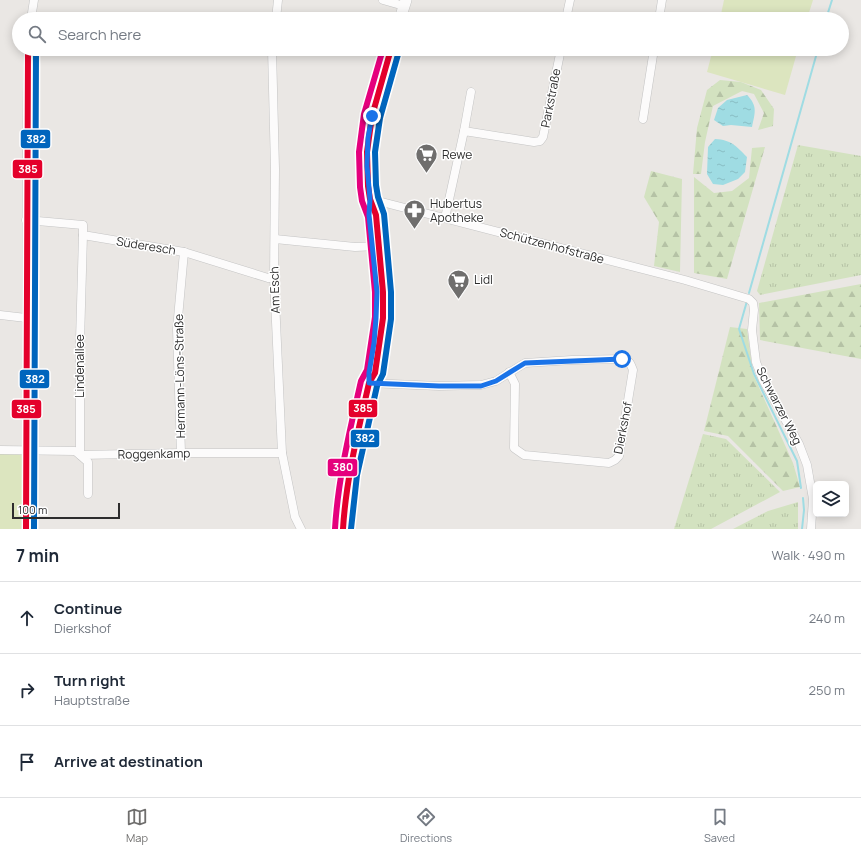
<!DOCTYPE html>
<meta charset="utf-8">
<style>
:root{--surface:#fff;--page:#f6f6f7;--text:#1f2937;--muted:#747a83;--line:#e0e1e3;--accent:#6f6e6d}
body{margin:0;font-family:Manrope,sans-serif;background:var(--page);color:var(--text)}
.controls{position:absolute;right:12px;bottom:12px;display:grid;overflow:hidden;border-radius:6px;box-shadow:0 2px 10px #0003}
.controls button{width:36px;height:36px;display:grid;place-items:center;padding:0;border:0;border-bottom:1px solid var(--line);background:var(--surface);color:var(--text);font:20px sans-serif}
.scale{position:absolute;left:12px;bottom:10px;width:108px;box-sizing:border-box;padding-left:4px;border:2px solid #2d2d2d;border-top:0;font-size:11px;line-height:14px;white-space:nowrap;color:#2d2d2d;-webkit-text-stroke:3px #fff;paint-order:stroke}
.stop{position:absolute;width:12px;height:12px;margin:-9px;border:3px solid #1a73e8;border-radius:50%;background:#fff}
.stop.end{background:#1a73e8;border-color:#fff;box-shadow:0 1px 4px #0008}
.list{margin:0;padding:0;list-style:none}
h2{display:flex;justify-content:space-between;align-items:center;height:52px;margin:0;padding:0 16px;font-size:17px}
h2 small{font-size:13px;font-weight:400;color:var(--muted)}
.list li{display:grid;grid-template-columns:26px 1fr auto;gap:12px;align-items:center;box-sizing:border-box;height:72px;padding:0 16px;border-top:1px solid var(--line)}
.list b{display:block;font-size:15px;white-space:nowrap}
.list p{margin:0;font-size:13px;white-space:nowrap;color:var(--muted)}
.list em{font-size:13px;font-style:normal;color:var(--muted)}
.icon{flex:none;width:22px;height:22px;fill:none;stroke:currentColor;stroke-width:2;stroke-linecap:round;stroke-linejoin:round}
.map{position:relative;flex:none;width:861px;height:529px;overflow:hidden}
.search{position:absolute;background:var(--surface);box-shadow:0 2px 10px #0003;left:12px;right:12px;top:12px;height:44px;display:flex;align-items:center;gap:10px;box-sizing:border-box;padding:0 14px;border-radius:22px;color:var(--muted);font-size:15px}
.sheet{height:268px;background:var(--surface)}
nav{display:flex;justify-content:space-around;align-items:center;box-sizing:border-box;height:56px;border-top:1px solid var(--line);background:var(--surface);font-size:11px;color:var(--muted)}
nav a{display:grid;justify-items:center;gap:2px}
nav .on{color:var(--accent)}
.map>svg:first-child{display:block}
.grass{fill:url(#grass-tufts)}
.forest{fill:url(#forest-firs)}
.pitch{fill:#dce5bf}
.water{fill:url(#water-ripples)}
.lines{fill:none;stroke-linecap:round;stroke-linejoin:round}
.stream{stroke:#9fdce3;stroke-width:2}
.street-casing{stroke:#c4c4c4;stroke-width:9}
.secondary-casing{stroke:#c4c4c4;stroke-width:12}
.street{stroke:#fcfbfb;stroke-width:8}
.secondary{stroke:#fcfbfb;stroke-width:11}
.bus-1-casing{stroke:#fff;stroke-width:9}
.bus-2-casing{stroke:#fff;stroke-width:9}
.bus-3-casing{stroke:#fff;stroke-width:9}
.bus-1{stroke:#e4002b;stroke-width:6}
.bus-2{stroke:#0065bd;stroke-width:6}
.bus-3{stroke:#e5007d;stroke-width:6}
.route{stroke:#1a73e8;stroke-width:5}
.labels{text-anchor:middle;stroke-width:3;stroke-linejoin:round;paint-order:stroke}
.street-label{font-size:12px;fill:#2d2d2d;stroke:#fff}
.poi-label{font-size:12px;fill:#2d2d2d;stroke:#fff;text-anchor:start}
.line-badge{stroke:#fff;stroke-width:1.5}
.badge-label{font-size:11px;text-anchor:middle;font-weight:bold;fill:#fff}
</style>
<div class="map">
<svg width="861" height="529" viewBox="0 0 861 529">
<defs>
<pattern id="grass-tufts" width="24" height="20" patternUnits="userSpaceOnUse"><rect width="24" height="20" fill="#d3e2c0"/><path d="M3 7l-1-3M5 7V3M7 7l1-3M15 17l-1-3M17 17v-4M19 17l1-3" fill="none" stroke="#b5c2a5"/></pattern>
<pattern id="forest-firs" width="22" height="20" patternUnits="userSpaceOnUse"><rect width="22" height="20" fill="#d3e2c0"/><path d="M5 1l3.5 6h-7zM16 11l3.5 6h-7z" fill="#b5c2a5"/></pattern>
<pattern id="water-ripples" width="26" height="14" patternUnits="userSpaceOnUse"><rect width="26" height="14" fill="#9fdce3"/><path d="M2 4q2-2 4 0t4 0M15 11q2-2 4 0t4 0" fill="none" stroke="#89bdc3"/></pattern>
</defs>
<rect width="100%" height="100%" fill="#eae7e4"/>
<!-- grass -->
<g class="grass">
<polygon points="798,145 861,156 861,275 760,295 757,291"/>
<polygon points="703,434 726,439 780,492 711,529 674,529"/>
<polygon points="798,502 798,529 733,529 768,511"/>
</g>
<!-- forest -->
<g class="forest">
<polygon points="720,80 741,82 761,90 774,109 773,126 758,130 764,113 754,94 742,91 713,106 705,142 701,174 693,174 697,128 707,90"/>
<polygon points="765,147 727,279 694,273 694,177 714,193 732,191 749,178 752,148"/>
<polygon points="651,171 682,179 680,272 654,266 659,222 644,197"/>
<polygon points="861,284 861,359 760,340 759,303"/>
<polygon points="730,327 747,329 753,374 793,463 800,487 783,491 728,436 704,431"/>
</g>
<!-- pitch -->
<g class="pitch">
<polygon points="724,0 813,0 807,19 720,19"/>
<polygon points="713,49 798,49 785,95 707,72"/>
<polygon points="0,453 24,453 23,529 0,529"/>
</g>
<!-- water -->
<g class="water">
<path d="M747,95c11,11 8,18 5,32l-21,-2 -8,1 -9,-6 4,-12 9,-8z"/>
<path d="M715,139c17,1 21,7 32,18l-2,15 -7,7 -15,6 -10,-1 -6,-10 1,-27z"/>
</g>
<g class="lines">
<!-- stream -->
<g class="stream">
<polyline points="826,19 832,0"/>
<polyline points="749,293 818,49"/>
<polyline points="747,301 739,329 754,374 797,461 801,488"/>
<polyline points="802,529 804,510 803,498"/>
</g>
<defs>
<g id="street">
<polyline points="383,0 404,6"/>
<polyline points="31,19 34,0"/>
<polyline points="276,19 278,0"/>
<polyline points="566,19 570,0"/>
<polyline points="659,19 662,0"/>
<polyline points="272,49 275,169 274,278 282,453 295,517 301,529"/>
<polyline points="643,119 654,49"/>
<polyline points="464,131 471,92"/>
<polyline points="370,199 685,280 749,299 753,303 754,310 752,330 756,362 763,380 799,444 807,465 813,499 811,529"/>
<polyline points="445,218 464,131 534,142 540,141 543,137 561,49"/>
<polyline points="26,220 83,225 83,235 184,252 268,278 274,278"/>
<polyline points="83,235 80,341 80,455 88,462 88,494"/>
<polyline points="275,239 355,247 379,246"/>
<polyline points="0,315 26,318"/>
<path d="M369,383l70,3 42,-1 15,-4 29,-18 47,-3 53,-1c5,2 6,6 8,11l-14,86 -4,4 -6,3 -85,-8 -10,-7 1,-64 -6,-12"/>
<polyline points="0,450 75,451 80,455 181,453 282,453"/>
<polyline points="181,453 177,329 184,252"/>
<path d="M26,529c3,-160 -1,-320 2,-480"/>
</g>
<g id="secondary">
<polyline points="400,19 406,0"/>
<polyline points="369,383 375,373 383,318 383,292 376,215 370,199 368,186 367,152 372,116 391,49"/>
<polyline points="343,529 345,499 350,471 369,383 369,376"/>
</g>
</defs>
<!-- street casing -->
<use href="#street" class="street-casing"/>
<!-- secondary casing -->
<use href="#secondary" class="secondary-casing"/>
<!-- street -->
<use href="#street" class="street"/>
<!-- secondary -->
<use href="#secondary" class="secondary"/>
<defs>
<g id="bus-1">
<polyline points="26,529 28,49"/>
<path d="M343,529c3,-50 15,-97 26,-146l6,-10 8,-55v-26l-7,-77 -6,-16 -2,-13 -1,-34 5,-36 19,-67"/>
</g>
<g id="bus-2">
<polyline points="34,529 36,49"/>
<polyline points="351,529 357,475 377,386 383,374 391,319 391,292 384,214 378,197 376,185 375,152 380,118 399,51"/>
</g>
<path id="bus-3" d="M335,529c3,-51 15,-99 26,-148l6,-11 8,-53v-25l-7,-75 -6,-16 -2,-14 -1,-35 5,-38 19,-65"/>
</defs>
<!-- bus-1 casing -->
<use href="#bus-1" class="bus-1-casing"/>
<!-- bus-2 casing -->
<use href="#bus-2" class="bus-2-casing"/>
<!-- bus-3 casing -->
<use href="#bus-3" class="bus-3-casing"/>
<!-- bus-1 -->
<use href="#bus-1" class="bus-1"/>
<!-- bus-2 -->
<use href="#bus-2" class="bus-2"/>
<!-- bus-3 -->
<use href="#bus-3" class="bus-3"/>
</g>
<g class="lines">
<!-- route -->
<polyline class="route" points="372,116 368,138 367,166 370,199 369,215 377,292 376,318 374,343 369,373 369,383 439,386 481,386 496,381 525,363 622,359"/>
</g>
<!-- icons -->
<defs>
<symbol id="supermarket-pin" viewBox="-11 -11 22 30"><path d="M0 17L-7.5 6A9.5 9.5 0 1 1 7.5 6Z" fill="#6f6e6d" stroke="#fff"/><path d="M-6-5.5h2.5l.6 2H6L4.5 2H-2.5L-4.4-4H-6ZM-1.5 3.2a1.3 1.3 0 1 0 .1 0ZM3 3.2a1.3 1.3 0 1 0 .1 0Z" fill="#fff"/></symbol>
<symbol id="pharmacy-pin" viewBox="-11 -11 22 30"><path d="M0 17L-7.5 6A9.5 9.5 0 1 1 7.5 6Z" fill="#6f6e6d" stroke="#fff"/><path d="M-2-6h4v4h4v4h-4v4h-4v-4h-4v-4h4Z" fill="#fff"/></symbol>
</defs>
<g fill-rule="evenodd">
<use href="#supermarket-pin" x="414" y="142" width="25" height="34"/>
<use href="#pharmacy-pin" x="402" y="198" width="25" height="34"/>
<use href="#supermarket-pin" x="446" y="268" width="25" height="34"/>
</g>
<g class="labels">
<!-- street labels -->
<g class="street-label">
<text transform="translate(551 98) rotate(-79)" y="4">Parkstraße</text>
<text transform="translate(146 246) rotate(9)" y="4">Süderesch</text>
<text transform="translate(552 246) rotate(15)" y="4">Schützenhofstraße</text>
<text transform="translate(275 290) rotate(-92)" y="4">Am Esch</text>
<text transform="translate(80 366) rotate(-90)" y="4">Lindenallee</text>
<text transform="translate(180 376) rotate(-91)" y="4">Hermann-Löns-Straße</text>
<text transform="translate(779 406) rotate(63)" y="4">Schwarzer Weg</text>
<text transform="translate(623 428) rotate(-79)" y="4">Dierkshof</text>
<text transform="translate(154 454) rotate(-1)" y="4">Roggenkamp</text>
</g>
<!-- poi labels -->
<g class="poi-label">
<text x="442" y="159">Rewe</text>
<text x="430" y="208">Hubertus<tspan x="430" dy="14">Apotheke</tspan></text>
<text x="474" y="284">Lidl</text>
</g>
</g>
<g class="line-badge">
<rect x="20" y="129" width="31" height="20" rx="4" fill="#0065bd"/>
<rect x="12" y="159" width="31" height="20" rx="4" fill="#e4002b"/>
<rect x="19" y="369" width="31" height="20" rx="4" fill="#0065bd"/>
<rect x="348" y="399" width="30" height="19" rx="4" fill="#e4002b"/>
<rect x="11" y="399" width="31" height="20" rx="4" fill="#e4002b"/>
<rect x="350" y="429" width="30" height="19" rx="4" fill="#0065bd"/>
<rect x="327" y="458" width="31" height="19" rx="4" fill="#e5007d"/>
</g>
<g class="badge-label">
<text x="36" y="143">382</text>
<text x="28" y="173">385</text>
<text x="35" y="383">382</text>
<text x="363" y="412">385</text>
<text x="26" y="413">385</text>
<text x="365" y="442">382</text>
<text x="343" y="471">380</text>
</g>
</svg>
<div class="controls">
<button><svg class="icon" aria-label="layers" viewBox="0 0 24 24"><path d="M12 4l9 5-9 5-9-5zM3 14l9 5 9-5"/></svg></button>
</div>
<div class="scale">100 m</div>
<div class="stop" style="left:622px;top:359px"></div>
<div class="stop end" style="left:372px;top:116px"></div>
<div class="search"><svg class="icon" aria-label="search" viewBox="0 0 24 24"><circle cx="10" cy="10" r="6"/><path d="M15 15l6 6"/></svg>Search here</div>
</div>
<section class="sheet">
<h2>7 min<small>Walk · 490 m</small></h2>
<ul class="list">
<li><svg class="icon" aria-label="ahead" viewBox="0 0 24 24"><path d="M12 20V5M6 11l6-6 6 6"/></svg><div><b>Continue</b><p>Dierkshof</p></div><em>240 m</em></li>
<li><svg class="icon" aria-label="right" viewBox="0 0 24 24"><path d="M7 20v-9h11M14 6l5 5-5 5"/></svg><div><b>Turn right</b><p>Hauptstraße</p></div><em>250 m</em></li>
<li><svg class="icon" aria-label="arrive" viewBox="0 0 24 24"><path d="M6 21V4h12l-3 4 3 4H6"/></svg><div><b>Arrive at destination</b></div></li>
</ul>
</section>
<nav>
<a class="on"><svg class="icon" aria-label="map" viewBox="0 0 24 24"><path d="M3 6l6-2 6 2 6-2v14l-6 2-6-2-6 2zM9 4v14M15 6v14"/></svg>Map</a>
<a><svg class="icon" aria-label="directions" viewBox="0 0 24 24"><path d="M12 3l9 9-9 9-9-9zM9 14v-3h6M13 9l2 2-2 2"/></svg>Directions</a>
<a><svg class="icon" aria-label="saved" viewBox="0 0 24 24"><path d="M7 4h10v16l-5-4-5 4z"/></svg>Saved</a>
</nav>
